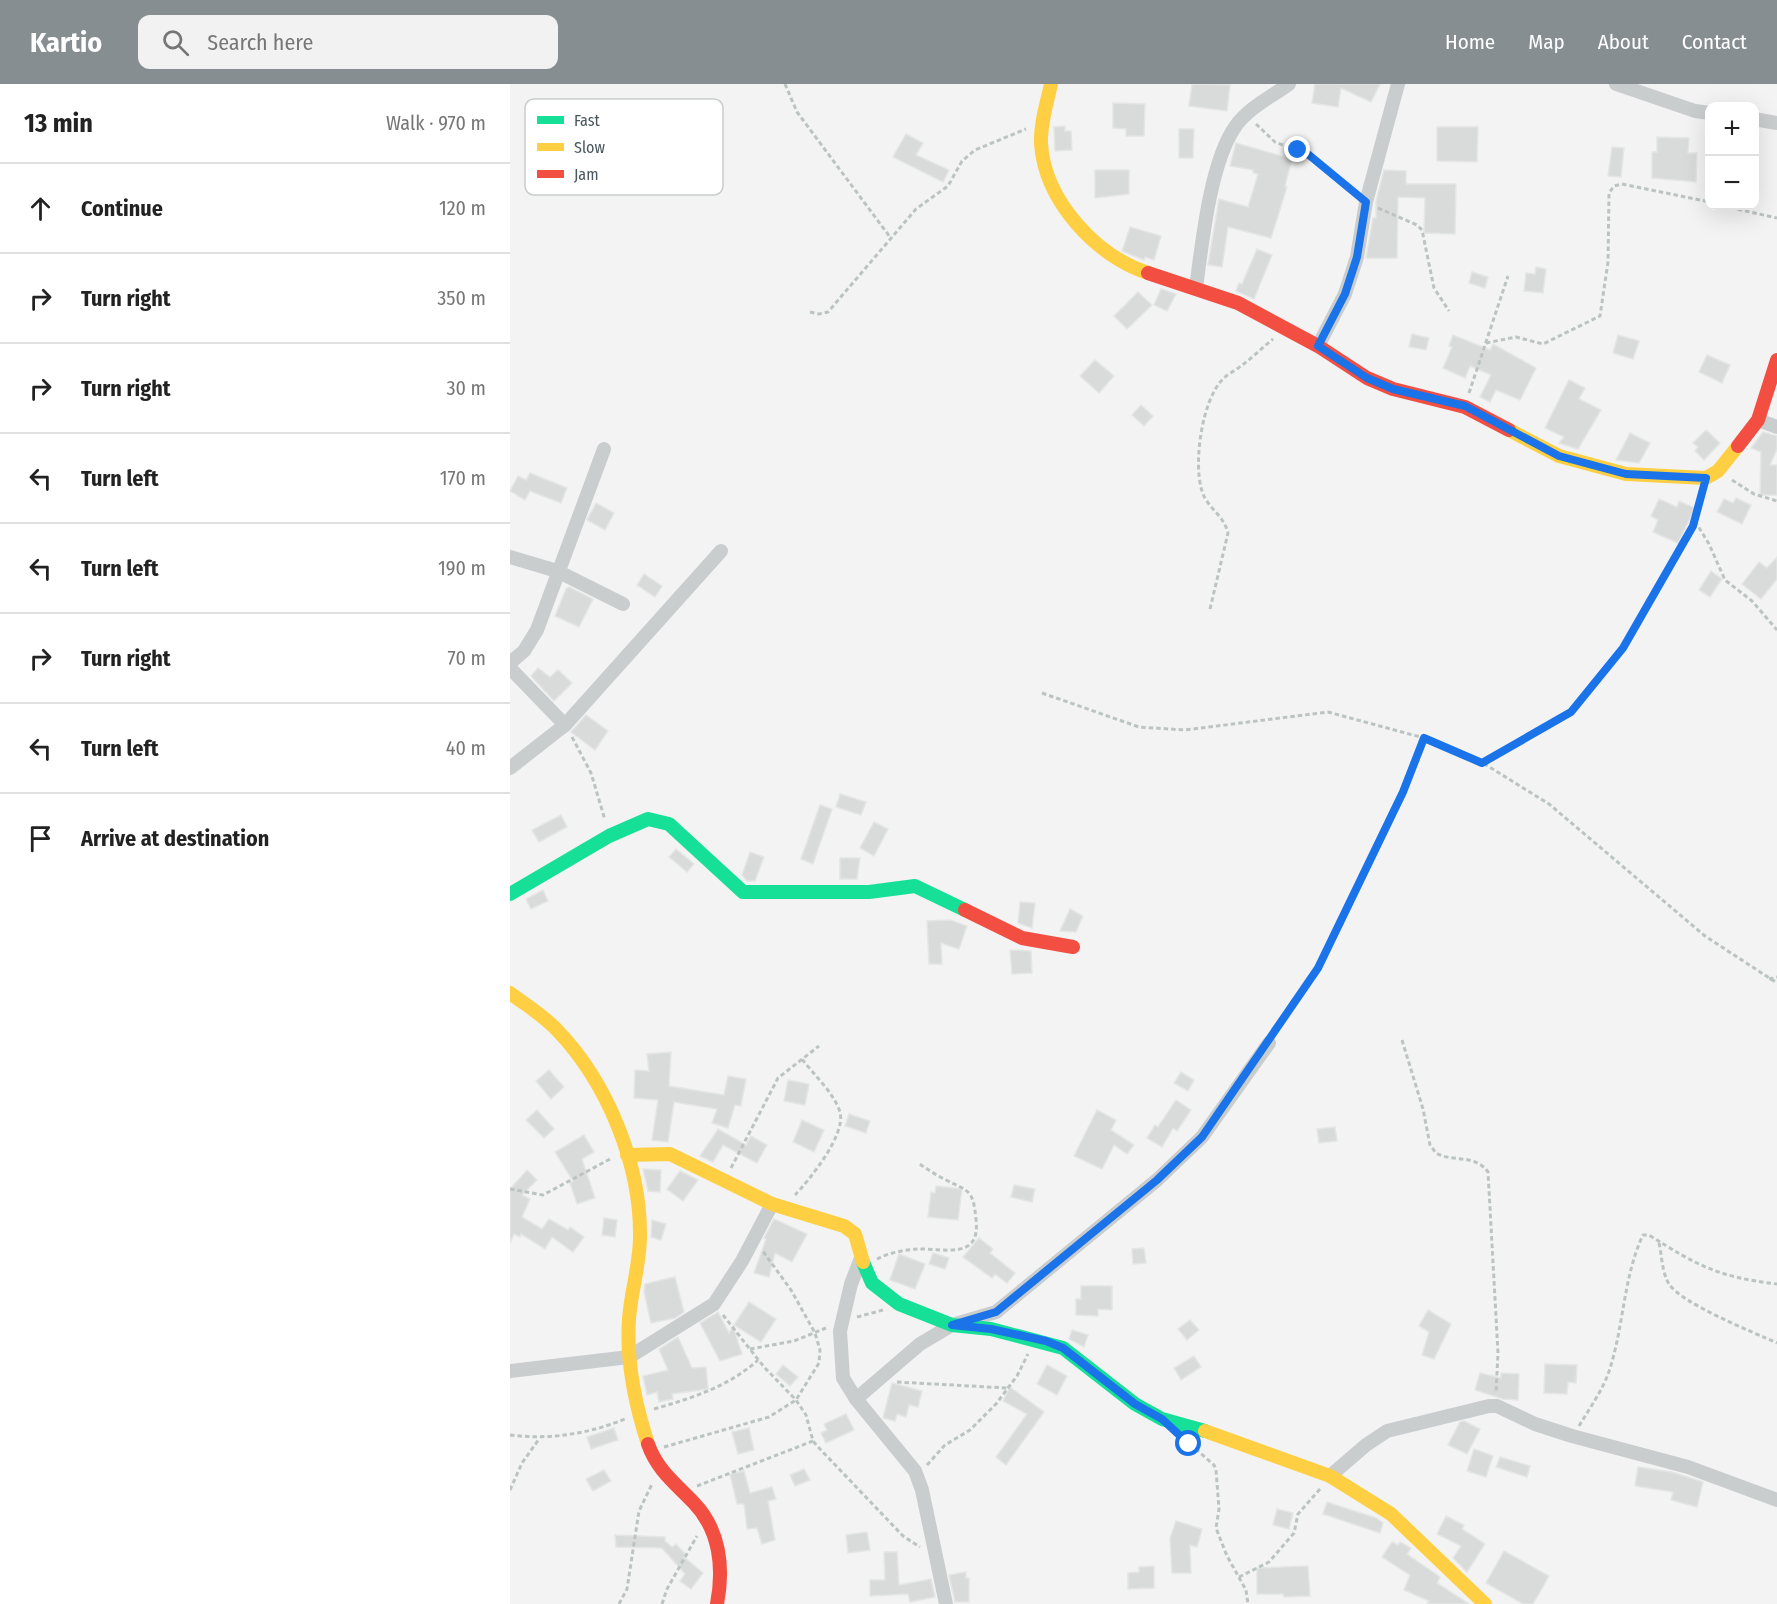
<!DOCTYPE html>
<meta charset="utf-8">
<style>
:root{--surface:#fff;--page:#f2f2f2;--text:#222;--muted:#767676;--line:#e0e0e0;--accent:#868e92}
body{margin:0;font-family:"Fira Sans Condensed",sans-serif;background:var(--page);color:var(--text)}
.controls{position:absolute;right:18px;top:18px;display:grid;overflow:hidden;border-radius:12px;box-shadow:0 6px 24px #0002}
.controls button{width:54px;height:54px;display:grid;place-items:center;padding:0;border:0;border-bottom:2px solid var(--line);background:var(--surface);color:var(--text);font:30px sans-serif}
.stop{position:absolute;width:18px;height:18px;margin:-14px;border:4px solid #1a73e8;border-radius:50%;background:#fff}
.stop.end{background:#1a73e8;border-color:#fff;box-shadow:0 2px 6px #0008}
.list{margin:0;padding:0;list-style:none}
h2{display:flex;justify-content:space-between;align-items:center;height:78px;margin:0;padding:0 24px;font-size:26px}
h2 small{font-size:20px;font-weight:400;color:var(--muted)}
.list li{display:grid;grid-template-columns:39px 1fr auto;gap:18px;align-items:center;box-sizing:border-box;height:90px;padding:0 24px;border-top:2px solid var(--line)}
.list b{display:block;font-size:22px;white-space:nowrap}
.list em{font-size:20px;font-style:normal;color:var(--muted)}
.icon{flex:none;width:33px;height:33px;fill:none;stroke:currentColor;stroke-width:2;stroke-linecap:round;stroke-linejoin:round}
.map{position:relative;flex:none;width:1267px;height:1520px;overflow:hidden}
header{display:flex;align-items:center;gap:36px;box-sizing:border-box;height:84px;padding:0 30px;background:var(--accent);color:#fff}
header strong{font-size:28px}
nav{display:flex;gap:33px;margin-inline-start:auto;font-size:21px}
.search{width:420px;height:54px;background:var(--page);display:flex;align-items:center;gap:15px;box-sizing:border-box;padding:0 21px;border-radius:12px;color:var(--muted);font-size:22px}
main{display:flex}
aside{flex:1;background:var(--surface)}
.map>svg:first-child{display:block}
.building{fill:#d9dbdb;stroke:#e4e5e5;stroke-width:1.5}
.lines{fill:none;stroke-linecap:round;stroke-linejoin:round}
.path{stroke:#bbc4c0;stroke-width:3;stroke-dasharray:4.5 3;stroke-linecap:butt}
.street{stroke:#cacdce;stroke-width:14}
.fast{stroke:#16e098;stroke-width:14}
.slow{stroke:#ffcf43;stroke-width:14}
.jam{stroke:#f24e42;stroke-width:14}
.route{stroke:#1a73e8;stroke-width:8}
.key{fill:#fff;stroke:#c9cdce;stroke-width:1.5}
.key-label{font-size:16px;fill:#4b585d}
</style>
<header>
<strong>Kartio</strong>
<div class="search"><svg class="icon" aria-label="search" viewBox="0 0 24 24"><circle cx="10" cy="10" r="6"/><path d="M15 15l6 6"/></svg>Search here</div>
<nav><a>Home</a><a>Map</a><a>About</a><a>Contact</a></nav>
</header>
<main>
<aside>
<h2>13 min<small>Walk · 970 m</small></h2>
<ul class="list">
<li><svg class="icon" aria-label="ahead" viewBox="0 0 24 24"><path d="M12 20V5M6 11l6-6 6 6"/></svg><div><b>Continue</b></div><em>120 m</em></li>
<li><svg class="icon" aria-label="right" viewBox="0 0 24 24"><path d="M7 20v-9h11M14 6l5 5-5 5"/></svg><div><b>Turn right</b></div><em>350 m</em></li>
<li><svg class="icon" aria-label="right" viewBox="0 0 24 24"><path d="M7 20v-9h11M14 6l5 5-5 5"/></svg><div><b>Turn right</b></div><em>30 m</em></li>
<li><svg class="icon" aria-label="left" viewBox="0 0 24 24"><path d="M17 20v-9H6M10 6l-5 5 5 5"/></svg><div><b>Turn left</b></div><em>170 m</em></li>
<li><svg class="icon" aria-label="left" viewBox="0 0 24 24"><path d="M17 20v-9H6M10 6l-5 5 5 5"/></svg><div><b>Turn left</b></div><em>190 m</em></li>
<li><svg class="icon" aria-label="right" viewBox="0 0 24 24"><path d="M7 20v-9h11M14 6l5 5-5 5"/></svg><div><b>Turn right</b></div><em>70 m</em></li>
<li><svg class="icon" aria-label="left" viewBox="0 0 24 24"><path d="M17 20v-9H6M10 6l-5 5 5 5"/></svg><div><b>Turn left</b></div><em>40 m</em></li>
<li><svg class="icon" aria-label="arrive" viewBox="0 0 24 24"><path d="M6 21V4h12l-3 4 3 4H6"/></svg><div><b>Arrive at destination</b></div></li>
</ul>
</aside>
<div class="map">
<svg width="1267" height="1520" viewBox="0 0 1267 1520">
<rect width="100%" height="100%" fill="#f3f3f3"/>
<!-- building -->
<g class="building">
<polygon points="682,0 720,1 717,27 679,22"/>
<polygon points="805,0 870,0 861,18 831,4 828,23 802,19"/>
<polygon points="603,19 635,20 634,52 616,52 616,45 603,44"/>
<polygon points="555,42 555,47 561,47 562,66 545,67 544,43"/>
<polygon points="927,43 968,43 967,78 927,77"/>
<polygon points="669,45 684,45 683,74 669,74"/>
<polygon points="396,50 413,59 406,71 439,86 433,98 383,73"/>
<polygon points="1147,53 1179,54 1178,69 1187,69 1186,98 1142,94 1142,68 1147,68"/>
<polygon points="726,59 782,75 775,102 777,103 761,154 718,143 712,183 698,181 709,115 738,123 748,90 743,89 743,86 720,82"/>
<polygon points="1102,63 1114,64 1111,93 1098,92"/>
<polygon points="585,86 619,86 619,110 585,114"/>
<polygon points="874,86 896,87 896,100 946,100 945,150 914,149 915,114 888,113 887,174 856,174 863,134 866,134 866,117"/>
<polygon points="620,143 651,152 644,176 635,173 634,176 612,167"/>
<polygon points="747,165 762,171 744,215 726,207 729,199 732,200"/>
<polygon points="1026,183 1036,185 1033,209 1014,207 1016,189 1025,190"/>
<polygon points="962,188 978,193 975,204 959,199"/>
<polygon points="651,205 666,210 657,227 644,221"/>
<polygon points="628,208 642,221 617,245 604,232"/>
<polygon points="902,250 919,254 916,266 899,263"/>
<polygon points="943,251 980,266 983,260 1026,284 1010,316 986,306 980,318 970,313 981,291 960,282 955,294 933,284 942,263 939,262"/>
<polygon points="1108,251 1129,257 1123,275 1103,269"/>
<polygon points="1197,271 1220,281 1212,299 1189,288"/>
<polygon points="585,276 604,292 589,309 570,292"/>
<polygon points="1059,296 1075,304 1069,315 1091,326 1068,365 1049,359 1054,353 1035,344"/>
<polygon points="631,321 643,332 634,342 622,331"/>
<polygon points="1196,346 1210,359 1194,376 1185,367 1188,363 1183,359"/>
<polygon points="1253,348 1267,352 1267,365 1260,381 1267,381 1267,411 1250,411 1251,368 1241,364"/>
<polygon points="1120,349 1140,359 1129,379 1106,376"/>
<polygon points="20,389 57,404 51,419 20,407 15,416 0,407 8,392 16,396"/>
<polygon points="1226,414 1241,421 1232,440 1207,428 1214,415 1223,419"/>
<polygon points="1149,415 1167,423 1169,417 1185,424 1168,459 1143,448 1148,436 1141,432"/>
<polygon points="86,419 104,429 95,446 77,436"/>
<polygon points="1267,473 1267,495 1251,515 1232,500 1249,478 1257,484"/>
<polygon points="1201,487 1212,495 1200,513 1189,506"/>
<polygon points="134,490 152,502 145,513 127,501"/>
<polygon points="59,503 83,515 69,543 45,532 56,505"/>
<polygon points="28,584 40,593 48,586 62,599 44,617 21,592"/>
<polygon points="76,631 98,647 85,666 61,648"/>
<polygon points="330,710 356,718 351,731 326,723"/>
<polygon points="310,721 322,725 303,780 291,775"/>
<polygon points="51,731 57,743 29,758 22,746"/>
<polygon points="364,738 378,745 364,772 350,764"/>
<polygon points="166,765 184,780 177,788 159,773"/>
<polygon points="240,768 254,773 245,797 237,797 232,791"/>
<polygon points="330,774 350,774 347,795 330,795"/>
<polygon points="33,806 38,817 21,825 16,815"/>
<polygon points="510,818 525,819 522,844 508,839"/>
<polygon points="560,825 573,832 566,848 550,847"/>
<polygon points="440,836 457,842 449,865 431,859 432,880 419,880 417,837"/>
<polygon points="500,866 521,867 522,889 502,890"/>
<polygon points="161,968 159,1002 214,1011 218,992 236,995 231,1022 225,1021 218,1044 202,1039 207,1025 164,1018 158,1058 142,1056 148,1016 124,1014 125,986 139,987 137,970"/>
<polygon points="39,986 54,1003 41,1015 26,997"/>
<polygon points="671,988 684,996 678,1007 664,999"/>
<polygon points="278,996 299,1000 295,1021 274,1017"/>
<polygon points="666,1016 681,1026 667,1047 663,1044 652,1063 637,1054 645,1041 648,1043"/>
<polygon points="27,1026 44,1045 34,1054 16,1036"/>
<polygon points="587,1026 606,1036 601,1046 624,1061 617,1070 604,1061 592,1085 564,1072"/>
<polygon points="339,1030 360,1037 356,1049 335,1042"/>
<polygon points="292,1036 314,1046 304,1068 283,1058"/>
<polygon points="825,1043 827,1057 809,1059 807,1045"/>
<polygon points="208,1045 236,1061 241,1052 257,1061 247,1079 213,1061 203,1078 190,1072"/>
<polygon points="74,1051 84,1068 72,1075 85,1114 67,1120 60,1099 63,1097 45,1068"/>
<polygon points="133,1085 151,1086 150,1108 138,1107"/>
<polygon points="17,1086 27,1096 12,1111 20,1115 12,1133 32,1145 39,1135 58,1146 60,1143 74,1153 63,1168 42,1153 35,1165 11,1150 10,1153 4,1150 0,1159 0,1105"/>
<polygon points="170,1087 188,1096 173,1117 157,1105"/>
<polygon points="504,1101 525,1105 522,1118 501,1113"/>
<polygon points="426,1102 452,1105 448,1136 418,1133 421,1108 425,1109"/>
<polygon points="94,1134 107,1136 105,1153 92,1151"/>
<polygon points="264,1135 297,1150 282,1178 265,1169 259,1193 244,1189 256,1155 254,1154"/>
<polygon points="142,1136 156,1140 151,1156 141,1153"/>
<polygon points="469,1154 483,1165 480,1169 505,1189 497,1199 485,1190 482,1194 453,1173"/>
<polygon points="634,1164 636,1179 623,1180 622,1165"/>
<polygon points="423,1169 439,1174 435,1185 419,1180"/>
<polygon points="389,1170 415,1180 405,1205 380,1196"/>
<polygon points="165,1193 174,1228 165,1234 141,1239 134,1208 135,1200"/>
<polygon points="571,1202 602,1202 602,1226 588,1225 588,1232 566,1231 566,1215 571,1215"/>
<polygon points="239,1218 266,1235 251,1258 224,1241"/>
<polygon points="918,1226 941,1240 924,1275 912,1271 919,1248 909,1242"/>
<polygon points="208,1228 219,1249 223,1242 232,1270 210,1277 190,1239"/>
<polygon points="680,1236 689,1246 677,1256 668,1245"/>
<polygon points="562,1246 578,1251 574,1263 559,1255"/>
<polygon points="168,1253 182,1284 196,1283 198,1305 162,1310 163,1315 149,1318 147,1308 137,1311 133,1292 158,1286 149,1265"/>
<polygon points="684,1272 691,1283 671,1296 664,1284"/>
<polygon points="1035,1280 1067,1281 1066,1299 1058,1298 1057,1310 1034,1309"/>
<polygon points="273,1281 288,1293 280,1302 266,1290"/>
<polygon points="537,1281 557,1292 547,1311 527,1300"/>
<polygon points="970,1289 991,1294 991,1289 1009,1290 1008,1316 993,1315 965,1306"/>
<polygon points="382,1299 412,1307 408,1323 399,1321 396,1333 387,1330 385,1337 373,1334"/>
<polygon points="500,1303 534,1328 496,1381 486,1373 517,1330 493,1317"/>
<polygon points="336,1330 344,1346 316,1359 311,1349 317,1346 314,1340"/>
<polygon points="954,1337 970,1345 957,1370 938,1361 950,1338"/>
<polygon points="104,1344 108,1356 81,1365 77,1353"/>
<polygon points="239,1344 244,1366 228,1370 222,1348"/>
<polygon points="964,1365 983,1372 976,1393 957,1387"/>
<polygon points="990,1373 1020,1382 1017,1393 986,1383"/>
<polygon points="1128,1383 1162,1388 1193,1398 1187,1423 1161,1416 1163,1408 1125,1402"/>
<polygon points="294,1385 300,1396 285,1402 280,1391"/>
<polygon points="94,1386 101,1397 83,1407 76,1395"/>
<polygon points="234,1387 240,1409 262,1403 266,1415 258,1417 265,1456 252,1460 247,1444 237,1445 234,1420 227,1420 220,1390"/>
<polygon points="817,1418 866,1434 873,1439 870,1449 813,1430"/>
<polygon points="767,1425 783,1429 779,1445 763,1441"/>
<polygon points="936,1432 954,1441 952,1445 975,1460 957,1488 943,1474 951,1462 927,1450"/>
<polygon points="666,1437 692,1445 687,1463 680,1461 681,1489 662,1489 660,1454"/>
<polygon points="357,1448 360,1466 338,1469 336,1451"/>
<polygon points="105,1451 155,1453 155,1457 162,1463 166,1460 176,1471 174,1473 193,1489 181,1505 170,1497 175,1490 152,1464 106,1463"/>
<polygon points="882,1458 888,1461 890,1458 901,1464 897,1470 930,1493 927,1499 959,1520 917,1520 919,1517 894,1506 900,1491 872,1473"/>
<polygon points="994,1467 1039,1492 1023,1520 1013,1520 976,1499"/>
<polygon points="374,1468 387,1468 389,1501 421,1495 425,1513 400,1518 398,1510 360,1512 360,1496 375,1496"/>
<polygon points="644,1482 644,1504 618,1505 618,1489 629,1488 629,1483"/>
<polygon points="798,1482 800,1512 774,1513 773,1510 747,1510 747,1484"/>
<polygon points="456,1488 456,1494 459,1494 459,1518 445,1518 439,1491"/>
</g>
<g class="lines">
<!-- path -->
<g class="path">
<polyline points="275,0 287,28 380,153"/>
<polyline points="746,40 765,58 799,71 845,110"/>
<polyline points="1213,122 1267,134"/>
<polyline points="868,124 907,141 912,146 924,204 939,227"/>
<polyline points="300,228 309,230 318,228 406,125 438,102 452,77 465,66 516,45"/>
<polyline points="976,259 1006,253 1033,260 1090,232 1098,178 1099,109 1104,102 1112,100 1200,118"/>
<polyline points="959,309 998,192"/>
<polyline points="1222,396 1244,410 1267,417"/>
<polyline points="1185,437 1199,460 1215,496 1242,517 1267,546"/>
<path d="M700,525l18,-76c-4,-18 -21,-25 -26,-42 -9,-28 0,-90 20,-111 5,-6 13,-9 19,-14 11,-8 21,-18 32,-27"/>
<polyline points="532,609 629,643 675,646 818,628 914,654 973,679 1039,720 1195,852 1267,899"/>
<polyline points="62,653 81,689 95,736"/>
<polyline points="973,679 1061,628 1113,564 1183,442 1192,410"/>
<polyline points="1259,895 1267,893"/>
<polyline points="765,950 808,884 893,708 914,654"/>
<path d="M892,956l21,69 7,36 6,8c17,10 38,0 52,19l10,181 -2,40"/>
<polyline points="221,1084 268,994 309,962"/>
<polyline points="0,1105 33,1111 102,1074"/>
<path d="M285,1111c15,-16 51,-60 45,-83 -6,-19 -26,-37 -38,-53"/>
<path d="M1149,1159c3,13 3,30 10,41 13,20 84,48 108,59"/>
<path d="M367,1175c11,-6 27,-9 40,-10 27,-1 64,12 59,-30 -3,-29 -6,-27 -30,-39 -10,-5 -19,-11 -28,-17"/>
<polyline points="213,1231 254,1283 286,1316 296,1331 303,1357 310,1365 393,1452 410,1463"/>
<polyline points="347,1233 373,1226"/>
<polyline points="240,1265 284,1257 316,1244"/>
<polyline points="387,1298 497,1304"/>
<path d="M144,1325c38,-11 74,-22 104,-49"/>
<path d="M1069,1342c12,-20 26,-39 32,-61 13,-43 13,-90 32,-130h6c49,31 69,42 128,49"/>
<path d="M0,1351c40,5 78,-1 115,-16"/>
<polyline points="680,1360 704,1381 706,1386 709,1425 706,1444 717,1472 736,1506 738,1520"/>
<polyline points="154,1363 259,1333 286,1316 309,1279 310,1266 305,1249 281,1206 252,1166"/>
<polyline points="417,1381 435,1361 460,1346 486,1320 507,1292 518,1270"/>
<polyline points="187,1402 303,1357"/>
<polyline points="0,1406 12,1379 29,1355"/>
<polyline points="729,1493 759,1478 784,1449 788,1430 810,1405"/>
<polyline points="109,1520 117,1505 129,1427 142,1400"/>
<polyline points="152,1520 157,1505 187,1452"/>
</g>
<!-- street -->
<g class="street">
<polyline points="1106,0 1185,27 1200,29"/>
<polyline points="1244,35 1267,39"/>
<path d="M686,204c6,-44 14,-125 39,-161 13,-19 36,-30 54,-43"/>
<polyline points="808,262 835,210 847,173 856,118 888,0"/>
<polyline points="1248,336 1267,343"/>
<polyline points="0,473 47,487 113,520"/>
<polyline points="0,579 14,567 27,546 94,365"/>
<polyline points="0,584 55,641"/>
<polyline points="0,684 55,641 211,467"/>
<polyline points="351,1174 341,1200 330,1247 333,1294 346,1315 405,1387 412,1406 436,1520"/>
<polyline points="0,1287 119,1273 204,1220 232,1177 262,1120"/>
<polyline points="346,1315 410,1260 442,1241 486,1228 647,1096 692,1053 759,959"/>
<polyline points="820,1392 856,1361 877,1347 979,1322 987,1322 1025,1340 1062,1352 1178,1383 1267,1416"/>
</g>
<!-- fast -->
<g class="fast">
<polyline points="0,810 99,752 138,735 159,740 233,808 359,808 405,802 455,826"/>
<polyline points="353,1178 362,1199 389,1220 442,1241 481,1245 553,1264 625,1320 652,1335 695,1347"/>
</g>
<!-- slow -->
<g class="slow">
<path d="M541,0c-4,19 -11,40 -10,60 4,57 55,112 107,129"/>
<polyline points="999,346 1049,372 1116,390 1196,394 1208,387 1228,362"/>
<path d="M0,909c16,12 33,22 47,37 50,52 84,134 83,207 0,27 -9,54 -11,82 -3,42 6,85 19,125"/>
<polyline points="117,1071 160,1070 262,1120 334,1142 345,1150 353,1178"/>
<polyline points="695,1347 820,1392 881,1430 975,1520"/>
</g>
<!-- jam -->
<g class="jam">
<polyline points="638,189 728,219 808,262 857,294 883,305 955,323 999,346"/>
<polyline points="1228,362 1248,336 1267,276"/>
<polyline points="455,826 512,854 563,863"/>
<path d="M138,1360c9,26 28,40 46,59 26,27 30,65 23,101"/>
</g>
</g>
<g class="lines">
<!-- route -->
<polyline class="route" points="679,1360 652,1335 625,1320 553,1264 536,1257 481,1245 442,1241 486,1228 647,1096 692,1053 808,884 893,708 914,654 972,679 1061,628 1113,564 1183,442 1196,394 1116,390 1049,372 955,322 883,305 857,294 808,262 835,210 847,173 856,118 799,71 788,66"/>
</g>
<!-- legend -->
<rect x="15" y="15" width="198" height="96" rx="9" class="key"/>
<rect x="27" y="32" width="27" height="8" fill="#16e098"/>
<rect x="27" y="59" width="27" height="8" fill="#ffcf43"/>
<rect x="27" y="86" width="27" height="8" fill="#f24e42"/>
<g class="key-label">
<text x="64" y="42">Fast</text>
<text x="64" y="69">Slow</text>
<text x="64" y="96">Jam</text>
</g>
</svg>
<div class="controls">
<button>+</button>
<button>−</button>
</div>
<div class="stop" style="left:679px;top:1360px"></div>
<div class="stop end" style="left:788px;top:66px"></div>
</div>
</main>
